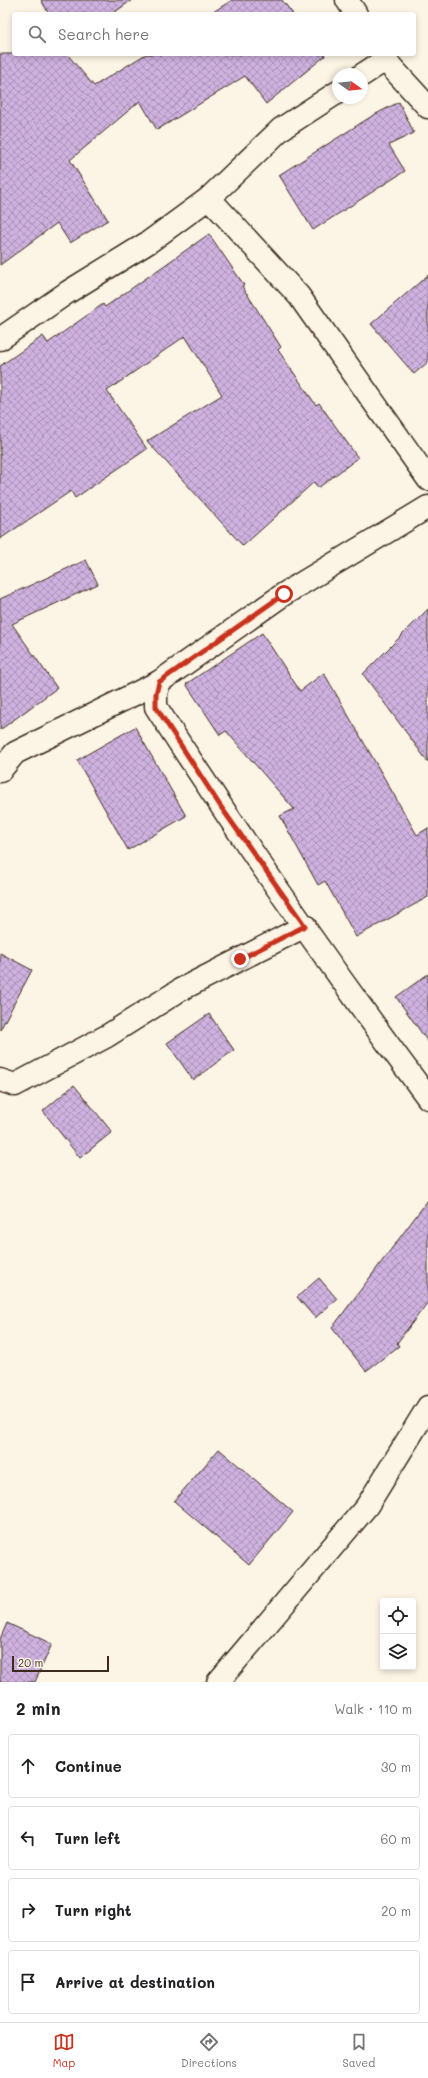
<!DOCTYPE html>
<meta charset="utf-8">
<style>
:root{--surface:#fff;--page:#f2f2f2;--text:#202124;--muted:#757577;--line:#e0e0e0;--accent:#c8321e}
body{margin:0;font-family:Mali,sans-serif;background:var(--page);color:var(--text)}
.controls{position:absolute;right:12px;bottom:12px;display:grid;overflow:hidden;border-radius:4px;box-shadow:0 2px 6px #0003}
.controls button{width:36px;height:36px;display:grid;place-items:center;padding:0;border:0;border-bottom:1px solid var(--line);background:var(--surface);color:var(--text);font:20px sans-serif}
.compass{position:absolute;left:332px;top:68px;width:36px;height:36px;border-radius:50%;background:var(--surface);box-shadow:0 2px 6px #0003;rotate:105deg}
.scale{position:absolute;left:12px;bottom:10px;width:97px;box-sizing:border-box;padding-left:4px;border:2px solid #3b2a1e;border-top:0;font-size:11px;line-height:14px;white-space:nowrap;color:#3b2a1e;-webkit-text-stroke:3px #fcf5e5;paint-order:stroke}
.stop{position:absolute;width:12px;height:12px;margin:-9px;border:3px solid #c8321e;border-radius:50%;background:#fff}
.stop.end{background:#c8321e;border-color:#fff;box-shadow:0 1px 4px #0008}
.list{margin:0;padding:0;list-style:none}
h2{display:flex;justify-content:space-between;align-items:center;height:52px;margin:0;padding:0 16px;font-size:17px}
h2 small{font-size:13px;font-weight:400;color:var(--muted)}
.list li{display:grid;grid-template-columns:26px 1fr auto;gap:12px;align-items:center;box-sizing:border-box;height:64px;margin:0 8px 8px;padding:0 8px;border:1px solid var(--line);border-radius:4px}
.list b{display:block;font-size:15px;white-space:nowrap}
.list em{font-size:13px;font-style:normal;color:var(--muted)}
.icon{flex:none;width:22px;height:22px;fill:none;stroke:currentColor;stroke-width:2;stroke-linecap:round;stroke-linejoin:round}
.map{position:relative;flex:none;width:428px;height:1682px;overflow:hidden}
.search{position:absolute;background:var(--surface);box-shadow:0 2px 6px #0003;left:12px;right:12px;top:12px;height:44px;display:flex;align-items:center;gap:10px;box-sizing:border-box;padding:0 14px;border-radius:4px;color:var(--muted);font-size:15px}
.sheet{height:340px;background:var(--surface)}
nav{display:flex;justify-content:space-around;align-items:center;box-sizing:border-box;height:56px;border-top:1px solid var(--line);background:var(--surface);font-size:11px;color:var(--muted)}
nav a{display:grid;justify-items:center;gap:2px}
nav .on{color:var(--accent)}
.map>svg:first-child{display:block}
.building{fill:url(#building-cross-hatch);stroke:#3b2a1e}
.lines{fill:none;stroke-linecap:round;stroke-linejoin:round}
.minor-casing{stroke:#3b2a1e;stroke-width:25}
.minor{stroke:#fcf5e5;stroke-width:22}
.route{stroke:#c8321e;stroke-width:5}
</style>
<div class="map">
<svg width="428" height="1682" viewBox="0 0 428 1682">
<defs>
<pattern id="building-cross-hatch" width="8" height="8" patternUnits="userSpaceOnUse"><rect width="8" height="8" fill="#cfb2e0"/><path d="M0 0l8 8M0 8l8-8" fill="none" stroke="#a991b5"/></pattern>
</defs>
<rect width="100%" height="100%" fill="#fcf5e5"/>
<filter id="ink" filterUnits="userSpaceOnUse"><feTurbulence type="fractalNoise" baseFrequency=".025" numOctaves="2"/><feDisplacementMap in="SourceGraphic" scale="8" xChannelSelector="R" yChannelSelector="G"/><feConvolveMatrix kernelMatrix="1 2 1 2 8 2 1 2 1" color-interpolation-filters="sRGB"/></filter>
<g filter="url(#ink)">
<!-- building -->
<g class="building">
<polygon points="41,0 132,0 112,14 49,14"/>
<polygon points="232,0 282,0 293,14 210,14"/>
<polygon points="0,54 67,54 94,86 146,54 324,54 325,56 266,104 245,76 157,130 140,101 70,160 108,220 70,243 57,223 0,265"/>
<polygon points="399,102 414,133 389,145 405,171 313,230 279,175 372,116"/>
<polygon points="209,234 244,285 242,286 281,347 278,350 316,405 319,403 358,458 318,488 314,482 243,546 147,441 222,395 185,336 107,391 147,449 75,498 71,491 0,539 0,366 43,336 48,343 103,304 105,307"/>
<polygon points="428,275 428,362 414,374 371,324"/>
<polygon points="86,560 98,584 12,624 57,688 0,730 0,599"/>
<polygon points="428,609 428,762 363,674"/>
<polygon points="262,633 300,691 324,673 417,835 428,828 428,897 356,937 325,881 318,885 280,816 294,809 226,731 220,735 186,684"/>
<polygon points="135,727 186,816 128,850 77,760"/>
<polygon points="0,953 32,970 0,1030"/>
<polygon points="428,974 428,1042 396,997"/>
<polygon points="209,1014 234,1050 193,1080 167,1043"/>
<polygon points="74,1085 112,1132 80,1158 43,1111"/>
<polygon points="428,1200 428,1302 397,1343 399,1346 366,1371 332,1328"/>
<polygon points="319,1278 337,1299 315,1318 297,1297"/>
<polygon points="219,1449 293,1512 249,1565 174,1501"/>
<polygon points="7,1623 52,1644 35,1682 0,1682 0,1639"/>
</g>
<g class="lines">
<defs>
<g id="minor">
<polyline points="347,0 356,14"/>
<polyline points="362,75 385,60 428,107"/>
<polyline points="209,198 299,296 428,479"/>
<polyline points="0,339 68,292 149,242 209,198 281,129 338,92"/>
<path d="M428,507l-144,87 -125,88 -3,12v13c86,133 177,264 272,391"/>
<polyline points="0,771 15,753 159,682"/>
<polyline points="0,1080 15,1085 107,1036 180,990 305,926"/>
<polyline points="218,1682 367,1506 428,1407"/>
</g>
</defs>
<!-- minor casing -->
<use href="#minor" class="minor-casing"/>
<!-- minor -->
<use href="#minor" class="minor"/>
</g>
</g>
<g class="lines" filter="url(#ink)">
<!-- route -->
<polyline class="route" points="240,959 305,926 221,807 156,707 156,694 159,682 284,594"/>
</g>
</svg>
<div class="controls">
<button><svg class="icon" aria-label="locate" viewBox="0 0 24 24"><circle cx="12" cy="12" r="6"/><path d="M12 2v4M12 18v4M2 12h4M18 12h4"/></svg></button>
<button><svg class="icon" aria-label="layers" viewBox="0 0 24 24"><path d="M12 4l9 5-9 5-9-5zM3 14l9 5 9-5"/></svg></button>
</div>
<svg class="compass" viewBox="-18 -18 36 36"><path d="M0-13l5 13h-10z" fill="#e53935"/><path d="M0 13l5-13h-10z" fill="#757577"/></svg>
<div class="scale">20 m</div>
<div class="stop" style="left:284px;top:594px"></div>
<div class="stop end" style="left:240px;top:959px"></div>
<div class="search"><svg class="icon" aria-label="search" viewBox="0 0 24 24"><circle cx="10" cy="10" r="6"/><path d="M15 15l6 6"/></svg>Search here</div>
</div>
<section class="sheet">
<h2>2 min<small>Walk · 110 m</small></h2>
<ul class="list">
<li><svg class="icon" aria-label="ahead" viewBox="0 0 24 24"><path d="M12 20V5M6 11l6-6 6 6"/></svg><div><b>Continue</b></div><em>30 m</em></li>
<li><svg class="icon" aria-label="left" viewBox="0 0 24 24"><path d="M17 20v-9H6M10 6l-5 5 5 5"/></svg><div><b>Turn left</b></div><em>60 m</em></li>
<li><svg class="icon" aria-label="right" viewBox="0 0 24 24"><path d="M7 20v-9h11M14 6l5 5-5 5"/></svg><div><b>Turn right</b></div><em>20 m</em></li>
<li><svg class="icon" aria-label="arrive" viewBox="0 0 24 24"><path d="M6 21V4h12l-3 4 3 4H6"/></svg><div><b>Arrive at destination</b></div></li>
</ul>
</section>
<nav>
<a class="on"><svg class="icon" aria-label="map" viewBox="0 0 24 24"><path d="M3 6l6-2 6 2 6-2v14l-6 2-6-2-6 2zM9 4v14M15 6v14"/></svg>Map</a>
<a><svg class="icon" aria-label="directions" viewBox="0 0 24 24"><path d="M12 3l9 9-9 9-9-9zM9 14v-3h6M13 9l2 2-2 2"/></svg>Directions</a>
<a><svg class="icon" aria-label="saved" viewBox="0 0 24 24"><path d="M7 4h10v16l-5-4-5 4z"/></svg>Saved</a>
</nav>
